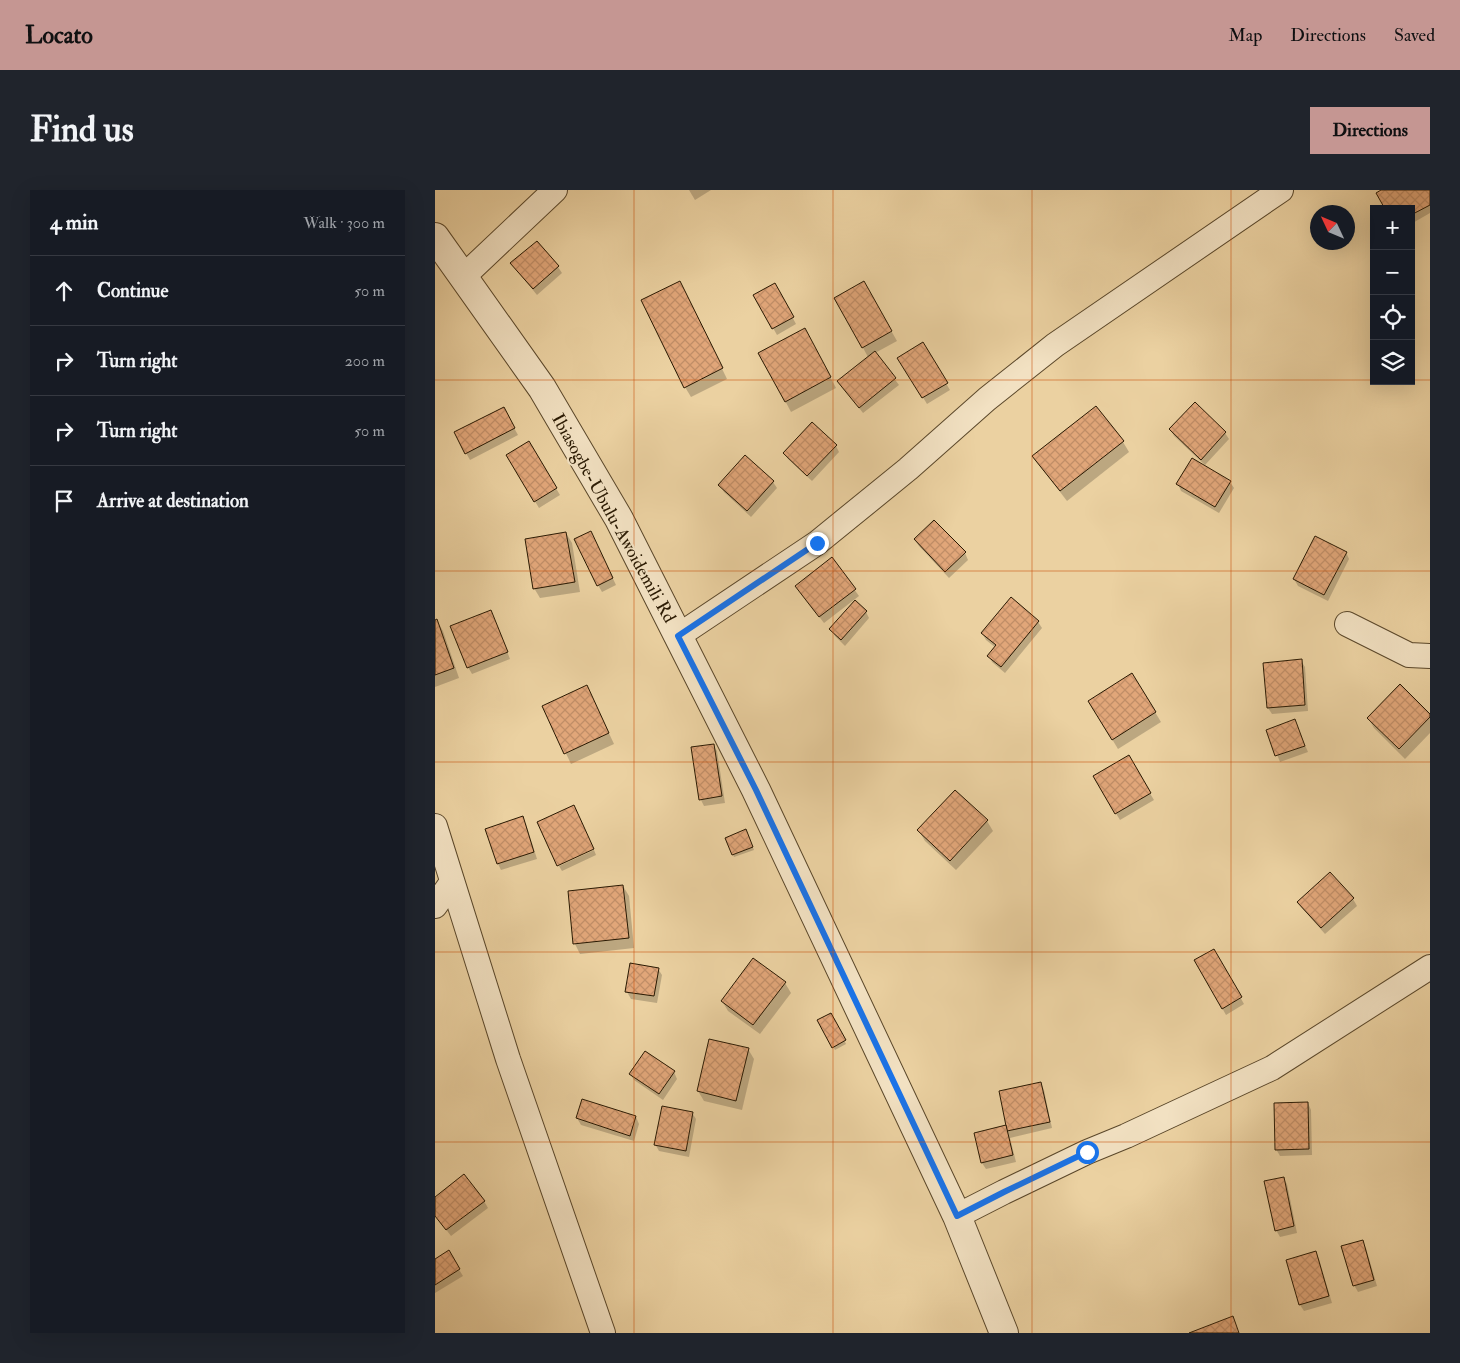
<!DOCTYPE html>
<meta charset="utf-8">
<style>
:root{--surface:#171b24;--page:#20242c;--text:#f1f3f6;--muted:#9ea1a6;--line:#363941;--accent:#c59692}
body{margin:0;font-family:"IM FELL Double Pica",serif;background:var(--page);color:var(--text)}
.controls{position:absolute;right:15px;top:15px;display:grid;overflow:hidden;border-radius:0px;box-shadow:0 5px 20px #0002}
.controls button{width:45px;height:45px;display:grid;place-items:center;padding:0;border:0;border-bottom:1px solid var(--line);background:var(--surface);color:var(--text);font:25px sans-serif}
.compass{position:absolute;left:875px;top:15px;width:45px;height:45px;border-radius:50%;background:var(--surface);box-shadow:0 5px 20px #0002;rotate:314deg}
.stop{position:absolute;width:15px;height:15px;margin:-11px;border:4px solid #1a73e8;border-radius:50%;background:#fff}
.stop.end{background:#1a73e8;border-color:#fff;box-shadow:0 1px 5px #0008}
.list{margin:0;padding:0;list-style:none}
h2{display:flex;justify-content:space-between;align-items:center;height:65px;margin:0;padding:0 20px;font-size:21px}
h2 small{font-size:16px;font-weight:400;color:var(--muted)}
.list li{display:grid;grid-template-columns:32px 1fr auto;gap:15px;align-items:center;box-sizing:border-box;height:70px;padding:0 20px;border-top:1px solid var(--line)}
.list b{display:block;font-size:19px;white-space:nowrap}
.list em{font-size:16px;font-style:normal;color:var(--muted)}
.icon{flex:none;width:28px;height:28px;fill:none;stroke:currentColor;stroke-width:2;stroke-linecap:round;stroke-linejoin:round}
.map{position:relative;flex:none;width:995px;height:1143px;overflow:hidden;border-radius:0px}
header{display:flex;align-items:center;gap:30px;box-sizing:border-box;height:70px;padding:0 25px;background:var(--accent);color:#111}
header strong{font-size:24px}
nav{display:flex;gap:28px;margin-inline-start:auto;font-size:18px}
.intro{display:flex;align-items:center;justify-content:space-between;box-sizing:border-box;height:120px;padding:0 30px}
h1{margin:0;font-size:35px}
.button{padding:12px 22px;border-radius:0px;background:var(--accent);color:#111;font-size:18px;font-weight:700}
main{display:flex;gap:30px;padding:0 30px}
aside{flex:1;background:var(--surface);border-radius:0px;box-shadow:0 5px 20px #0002}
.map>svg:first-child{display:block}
.shadow{fill:#0003}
.building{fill:url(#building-cross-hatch);stroke:#291902}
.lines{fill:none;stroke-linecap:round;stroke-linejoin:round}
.minor-casing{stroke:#5a472a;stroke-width:26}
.tertiary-casing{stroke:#5a472a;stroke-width:30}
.minor{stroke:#f2e1c2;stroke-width:24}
.tertiary{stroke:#f2e1c2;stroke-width:28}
.route{stroke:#1a73e8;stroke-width:6}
.grid{fill:none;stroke:#cb4f0a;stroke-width:1;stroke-opacity:0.55}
.labels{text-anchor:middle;stroke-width:4.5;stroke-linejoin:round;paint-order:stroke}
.street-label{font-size:18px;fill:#291902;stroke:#f2e1c2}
</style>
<header>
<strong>Locato</strong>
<nav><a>Map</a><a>Directions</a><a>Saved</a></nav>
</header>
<div class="intro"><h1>Find us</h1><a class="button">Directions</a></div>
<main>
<aside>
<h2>4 min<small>Walk · 300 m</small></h2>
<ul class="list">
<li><svg class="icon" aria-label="ahead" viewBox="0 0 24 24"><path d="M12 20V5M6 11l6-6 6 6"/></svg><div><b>Continue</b></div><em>50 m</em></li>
<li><svg class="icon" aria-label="right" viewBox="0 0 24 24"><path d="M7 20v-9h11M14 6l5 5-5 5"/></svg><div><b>Turn right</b></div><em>200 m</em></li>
<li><svg class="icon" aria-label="right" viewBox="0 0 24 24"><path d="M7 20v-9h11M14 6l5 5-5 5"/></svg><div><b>Turn right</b></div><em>50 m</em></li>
<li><svg class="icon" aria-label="arrive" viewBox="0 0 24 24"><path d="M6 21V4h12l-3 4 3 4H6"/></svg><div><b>Arrive at destination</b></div></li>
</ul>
</aside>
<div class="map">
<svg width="995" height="1143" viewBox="0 0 995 1143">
<defs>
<pattern id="building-cross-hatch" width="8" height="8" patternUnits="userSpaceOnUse" patternTransform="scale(1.25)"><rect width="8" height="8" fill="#e1a679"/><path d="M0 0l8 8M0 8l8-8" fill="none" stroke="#c18e67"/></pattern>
</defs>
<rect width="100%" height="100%" fill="#ebd1a1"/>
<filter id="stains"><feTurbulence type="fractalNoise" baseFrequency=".004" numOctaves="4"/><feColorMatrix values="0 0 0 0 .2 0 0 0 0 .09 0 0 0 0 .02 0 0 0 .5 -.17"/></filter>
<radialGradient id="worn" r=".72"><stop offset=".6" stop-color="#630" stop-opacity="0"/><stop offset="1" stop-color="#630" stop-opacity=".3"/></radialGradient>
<!-- shadow -->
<g class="shadow">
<polygon points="254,0 276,0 260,10"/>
<polygon points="948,0 995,0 995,23 976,34 976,19"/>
<polygon points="77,74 123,77 127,83 102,105"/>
<polygon points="429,93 462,151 440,163 464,195 428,223 408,197 433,167 401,108"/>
<polygon points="340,95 361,134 342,145 320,106"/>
<polygon points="250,102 292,189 256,207 250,197"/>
<polygon points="375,149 401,198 356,222 325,163"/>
<polygon points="487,153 515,200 492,214 464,168"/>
<polygon points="760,213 790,243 794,249 770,275 739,246 735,239"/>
<polygon points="661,217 688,252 694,262 632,311 605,276 599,266"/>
<polygon points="68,218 83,245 35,270 20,243"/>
<polygon points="94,253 125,305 104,318 73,266"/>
<polygon points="401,256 404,262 377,291 353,269 349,263"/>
<polygon points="338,292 342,298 316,327 289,302 285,295"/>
<polygon points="795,292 799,298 784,323 746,301 743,294"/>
<polygon points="131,343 137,353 145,402 105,408 99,398"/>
<polygon points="159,349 181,395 167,402 163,395"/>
<polygon points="480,350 530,363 533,370 514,388 484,356"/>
<polygon points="911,362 914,369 893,411 863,396 859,389"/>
<polygon points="397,369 424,406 389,433 366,403"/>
<polygon points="431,422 434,428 410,456 400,446 396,439"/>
<polygon points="59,428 75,469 37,484 33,477"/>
<polygon points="0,431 2,431 8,441 24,488 0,497"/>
<polygon points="603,432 607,438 570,483 557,472 554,466 561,458 551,450 547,443"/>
<polygon points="866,471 870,477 873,521 837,524 833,518"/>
<polygon points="157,507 179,554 136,574 109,517"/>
<polygon points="660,521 720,522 726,532 683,559"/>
<polygon points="995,525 995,543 970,569 939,538 933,528"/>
<polygon points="860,531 873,562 845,572 833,541"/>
<polygon points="278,555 282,561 290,613 269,616 266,610 257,558"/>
<polygon points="693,567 719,610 685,630 659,587"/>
<polygon points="521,602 552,631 558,641 521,680 490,651 484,641"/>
<polygon points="87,628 91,634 102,669 66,680 63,674 51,640"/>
<polygon points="312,644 319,660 299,667 298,665"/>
<polygon points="159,660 161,665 127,681 124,676"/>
<polygon points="895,683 918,709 922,716 890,744 867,718 863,712"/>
<polygon points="188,696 194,706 199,758 145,764 140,754 134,702"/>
<polygon points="779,760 809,814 791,825 761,771"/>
<polygon points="223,779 227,785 222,813 196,809 192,802"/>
<polygon points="350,793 356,803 325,844 293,821 287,811"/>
<polygon points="396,824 411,854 400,860 384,831"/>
<polygon points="313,859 319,869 307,920 269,911 263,901"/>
<polygon points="239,882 242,889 228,910 199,890 195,884"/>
<polygon points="606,893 609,900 617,938 575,948 581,972 551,979 547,973 541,944 572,936"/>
<polygon points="873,913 876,920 877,965 845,966 841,959"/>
<polygon points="257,923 261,929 254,967 224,961 220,954"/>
<polygon points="201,927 204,934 199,951 146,935 142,928"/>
<polygon points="848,988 852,994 862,1043 845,1047 841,1040"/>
<polygon points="0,1008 49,1011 53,1018 16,1046 0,1025"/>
<polygon points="927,1051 931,1058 942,1096 923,1102 919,1095"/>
<polygon points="13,1062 28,1086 0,1103 0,1070"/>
<polygon points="880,1062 884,1069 897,1113 869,1121 865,1115 852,1071"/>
</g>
<!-- building -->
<g class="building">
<polygon points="946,0 995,0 995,15 976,25 976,19 950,19 941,3"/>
<polygon points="102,51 124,76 98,99 75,73"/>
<polygon points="245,91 288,178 249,198 206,110"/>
<polygon points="429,91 457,141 427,158 399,108"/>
<polygon points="340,93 359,127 337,139 318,105"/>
<polygon points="370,138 396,187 350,212 323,163"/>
<polygon points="488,152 513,193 487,208 462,168"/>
<polygon points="440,161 461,188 424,218 402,191"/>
<polygon points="760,212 791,242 766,270 734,239"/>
<polygon points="661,216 689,251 625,301 597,266"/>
<polygon points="69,217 80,238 30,264 19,242"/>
<polygon points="377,232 402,255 372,286 348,263"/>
<polygon points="94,251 122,298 99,312 71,265"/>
<polygon points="310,265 339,291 312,321 283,295"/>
<polygon points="757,268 796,291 780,317 741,294"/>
<polygon points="499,330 531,362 510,382 479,349"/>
<polygon points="156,341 178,388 162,396 139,349"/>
<polygon points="131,342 140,392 98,399 90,349"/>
<polygon points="880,346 912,362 889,405 858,389"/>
<polygon points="397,367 421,399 384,427 360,396"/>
<polygon points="576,407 604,431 566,477 552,466 561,455 546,443"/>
<polygon points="420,410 432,421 406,450 394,439"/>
<polygon points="56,420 73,462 32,478 15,436"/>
<polygon points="2,429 19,478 0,485 0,430"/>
<polygon points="867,469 870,515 832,518 828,473"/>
<polygon points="697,483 721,522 677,550 653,511"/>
<polygon points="965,494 995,524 995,527 964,559 932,528"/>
<polygon points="152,495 174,543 129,564 107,516"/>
<polygon points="860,529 870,556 840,566 831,540"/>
<polygon points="279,554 287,606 264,610 256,557"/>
<polygon points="694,565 716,603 680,624 658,586"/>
<polygon points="520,600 553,630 515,671 482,640"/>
<polygon points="139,615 159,659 122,676 102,632"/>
<polygon points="88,626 99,662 62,674 50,639"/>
<polygon points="311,639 318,657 297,665 290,648"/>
<polygon points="895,682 919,708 886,738 862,712"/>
<polygon points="188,695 194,748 138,754 133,701"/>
<polygon points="779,759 807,807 787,819 759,770"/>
<polygon points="318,768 351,792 318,835 286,811"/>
<polygon points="195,773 224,778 219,806 190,802"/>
<polygon points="396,823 411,850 397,858 382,830"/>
<polygon points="274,849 314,858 301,911 262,901"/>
<polygon points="210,861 240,881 224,904 194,884"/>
<polygon points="606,892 615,932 572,941 564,901"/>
<polygon points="147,909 201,926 195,946 141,928"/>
<polygon points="873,912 874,959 840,960 839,913"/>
<polygon points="227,916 258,922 251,961 219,955"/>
<polygon points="571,935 578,965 546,973 539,943"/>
<polygon points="29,984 50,1011 11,1040 0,1026 0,1007"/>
<polygon points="849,987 859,1036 840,1041 829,991"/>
<polygon points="928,1050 939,1090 918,1096 906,1056"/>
<polygon points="14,1060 25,1079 0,1095 0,1069"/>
<polygon points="881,1061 894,1106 864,1115 851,1070"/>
<polygon points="798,1126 804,1143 754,1143"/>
</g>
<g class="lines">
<defs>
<g id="minor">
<polyline points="28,87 120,0"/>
<polyline points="912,434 974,465 995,466"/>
<polyline points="243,446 382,353 473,279 552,209 620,155 846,0"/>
<polyline points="0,636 73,869 168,1143"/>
<polyline points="0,716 17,692"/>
<polyline points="522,1026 569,1002 652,962 691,946 837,878 995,777"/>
</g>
<polyline id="tertiary" points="0,47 107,198 184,329 321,600 522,1026 569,1143"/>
</defs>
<!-- minor casing -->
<use href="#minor" class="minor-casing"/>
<!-- tertiary casing -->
<use href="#tertiary" class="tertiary-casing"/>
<!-- minor -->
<use href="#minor" class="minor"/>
<!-- tertiary -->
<use href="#tertiary" class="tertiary"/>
</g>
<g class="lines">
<!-- route -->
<polyline class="route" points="382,353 243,446 321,600 522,1026 569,1002 652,962"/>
</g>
<!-- grid -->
<path class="grid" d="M199,0v1143M398,0v1143M597,0v1143M796,0v1143M0,190h939M976,190h19M0,381h995M0,572h995M0,762h995M0,952h995"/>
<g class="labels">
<!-- street labels -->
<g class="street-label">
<text transform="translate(179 328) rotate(61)" y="6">Ibiasogbe-Ubulu-Awoidemili Rd</text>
</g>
</g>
<rect width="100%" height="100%" filter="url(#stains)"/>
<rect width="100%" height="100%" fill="url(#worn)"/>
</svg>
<div class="controls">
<button>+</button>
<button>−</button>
<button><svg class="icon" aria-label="locate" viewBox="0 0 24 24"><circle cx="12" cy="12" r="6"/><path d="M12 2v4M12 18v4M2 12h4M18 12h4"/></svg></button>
<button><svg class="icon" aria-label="layers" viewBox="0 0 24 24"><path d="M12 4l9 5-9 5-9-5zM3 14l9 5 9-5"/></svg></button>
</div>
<svg class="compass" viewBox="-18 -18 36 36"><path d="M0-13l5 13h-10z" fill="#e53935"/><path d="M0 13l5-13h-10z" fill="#9ea1a6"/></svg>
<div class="stop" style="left:652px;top:962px"></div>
<div class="stop end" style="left:382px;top:353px"></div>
</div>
</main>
